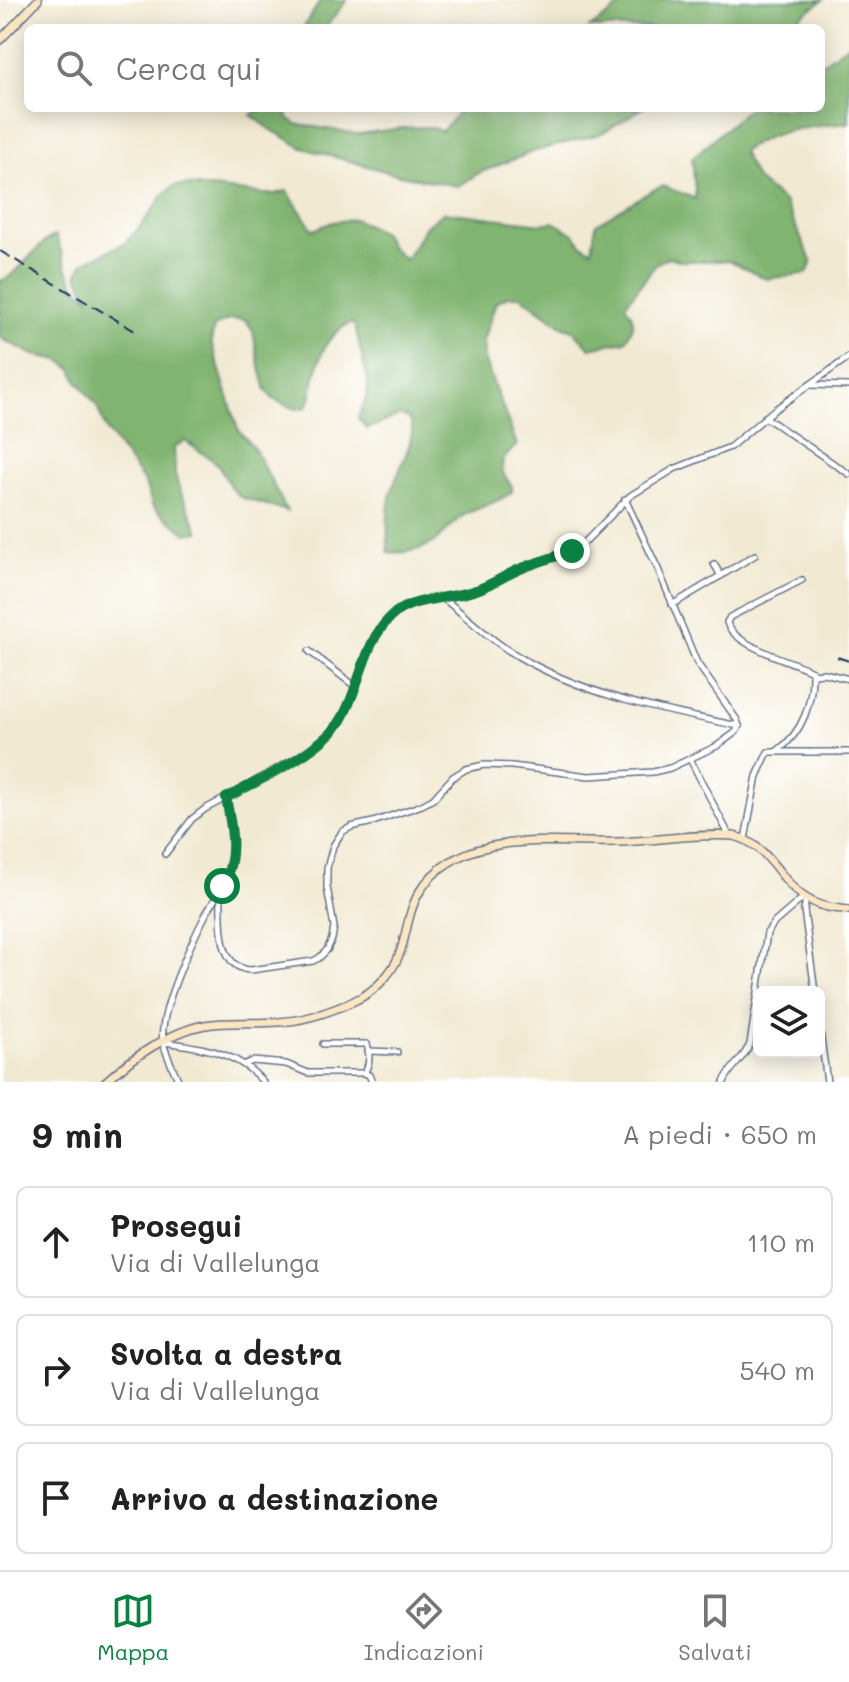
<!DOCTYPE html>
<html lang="it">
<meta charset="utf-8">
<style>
:root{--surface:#fff;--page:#f6f6f6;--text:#222;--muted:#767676;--line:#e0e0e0;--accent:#0b8043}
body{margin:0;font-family:Mali,sans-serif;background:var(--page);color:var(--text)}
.controls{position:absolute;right:24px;bottom:24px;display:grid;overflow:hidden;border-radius:12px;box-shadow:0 4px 20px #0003}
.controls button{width:72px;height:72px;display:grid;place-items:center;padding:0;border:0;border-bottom:2px solid var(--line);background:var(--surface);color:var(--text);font:40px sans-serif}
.stop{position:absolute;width:24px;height:24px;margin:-18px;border:6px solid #0b8043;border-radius:50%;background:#fff}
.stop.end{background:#0b8043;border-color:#fff;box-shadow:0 2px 8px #0008}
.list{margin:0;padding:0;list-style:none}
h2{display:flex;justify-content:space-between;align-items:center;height:104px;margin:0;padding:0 32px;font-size:34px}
h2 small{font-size:26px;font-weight:400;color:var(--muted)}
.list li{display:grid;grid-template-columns:52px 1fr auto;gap:24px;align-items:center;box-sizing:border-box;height:112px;margin:0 16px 16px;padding:0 16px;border:2px solid var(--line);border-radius:12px}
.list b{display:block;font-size:30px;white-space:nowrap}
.list p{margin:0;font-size:26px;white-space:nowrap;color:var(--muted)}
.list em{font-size:26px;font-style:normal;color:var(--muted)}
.icon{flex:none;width:44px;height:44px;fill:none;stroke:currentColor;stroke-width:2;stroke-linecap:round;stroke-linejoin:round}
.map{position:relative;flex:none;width:849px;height:1082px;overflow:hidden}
.search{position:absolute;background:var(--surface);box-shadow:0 4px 20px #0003;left:24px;right:24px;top:24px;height:88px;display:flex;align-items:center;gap:20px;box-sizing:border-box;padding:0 28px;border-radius:12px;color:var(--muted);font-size:30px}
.sheet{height:488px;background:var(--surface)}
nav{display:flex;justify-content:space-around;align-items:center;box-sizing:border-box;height:112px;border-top:2px solid var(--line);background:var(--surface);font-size:22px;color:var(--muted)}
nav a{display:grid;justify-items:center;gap:4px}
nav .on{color:var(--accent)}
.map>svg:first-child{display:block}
.forest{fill:#80b470;stroke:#4e7267;stroke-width:2}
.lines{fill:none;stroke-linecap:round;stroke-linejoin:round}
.minor-casing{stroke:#667086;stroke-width:8}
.secondary-casing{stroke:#667086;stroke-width:10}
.minor{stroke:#fff;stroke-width:5}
.secondary{stroke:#fbe6c4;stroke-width:7}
.rail{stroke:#1b2f5e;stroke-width:2;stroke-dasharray:12 6;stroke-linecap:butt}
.route{stroke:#0b8043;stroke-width:10}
</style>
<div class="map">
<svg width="849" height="1082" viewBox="0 0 849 1082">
<rect width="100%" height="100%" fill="#fff"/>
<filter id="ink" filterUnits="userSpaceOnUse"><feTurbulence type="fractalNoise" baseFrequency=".0125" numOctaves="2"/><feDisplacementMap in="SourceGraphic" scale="16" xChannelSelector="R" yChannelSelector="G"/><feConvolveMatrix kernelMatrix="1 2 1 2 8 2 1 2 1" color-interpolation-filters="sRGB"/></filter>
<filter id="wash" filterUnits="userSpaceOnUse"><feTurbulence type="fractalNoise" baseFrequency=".006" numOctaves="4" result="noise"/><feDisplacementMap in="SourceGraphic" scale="32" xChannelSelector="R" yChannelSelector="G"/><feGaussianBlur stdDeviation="1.8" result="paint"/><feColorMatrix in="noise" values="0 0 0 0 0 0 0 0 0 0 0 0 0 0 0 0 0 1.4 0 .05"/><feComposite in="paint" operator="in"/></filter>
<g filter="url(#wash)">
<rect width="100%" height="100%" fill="#f1e9d1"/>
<!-- forest -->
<g class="forest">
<polygon points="321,0 347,0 325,28 303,28"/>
<polygon points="629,0 823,0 784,28 590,28"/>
<path d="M849,44v79c-36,3 -78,6 -107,29l14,27 29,24 27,59 -5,11 -41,6 -35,-18h-49l-14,-4 -11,6 -32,42c12,15 10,20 0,36l-35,7 -17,-18 -11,-4 -41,-30h-13l-12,6 -13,39 1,18 33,86c-17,15 -21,23 -5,41v6c-14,11 -31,14 -46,22 -12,7 -19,18 -29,26 -15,11 -31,14 -49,12 0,-19 -2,-39 3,-58 4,-18 23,-50 21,-67 -1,-8 -5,-10 -12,-12l-33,14 -9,-11 9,-22 1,-14 -13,-56 -5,-3c-34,17 -31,47 -41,79l-3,5 -9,2 -16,-6 -8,-4 -7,-9 -7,-26 -6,-33 -7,-11c-13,-2 -21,0 -32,7l-3,15 27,87 17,21 32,61 -47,-14 -9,-9 -13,-24 -33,-23 -11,6 1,27 4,14 20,44 -13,2 -33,-27 -8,-24 -38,-52 -10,-25 -19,-24 -6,-13 -12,-9 -26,-5 -34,-17v-57c21,-7 34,-36 56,-46 8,23 11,49 33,63l-12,-24 6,-11 42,-20 16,-17 24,-33 9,-7 13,-1 76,9h12l12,-3 26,39 20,-8 22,-3 28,14 6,12 16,15 21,-34 18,-14 98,12 11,-2 21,12 7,10 11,6 4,-26 57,-34 10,-4 33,13 -4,-41 57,-50h72v-44z"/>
<polygon points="261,108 288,108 286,113 289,119 297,124 358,134 402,128 429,127 442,131 462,108 643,108 600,134 535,151 479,173 458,186 399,175 303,148 270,129 251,115"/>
</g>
</g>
<g filter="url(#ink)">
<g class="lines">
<defs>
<g id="minor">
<polyline points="810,385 849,386"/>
<polyline points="765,417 849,474"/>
<polyline points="625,499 658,569 697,663 737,720 739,726"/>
<polyline points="714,564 721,576"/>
<path d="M444,599c22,17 43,38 67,53 70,43 149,58 228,74"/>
<polyline points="672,605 755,555"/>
<polyline points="309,651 356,687"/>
<polyline points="812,674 824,673 849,679"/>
<path d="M777,751c26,-18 36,-49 35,-80 -19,-10 -80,-25 -85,-49l3,-5 72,-37"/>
<polyline points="690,759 729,835"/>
<polyline points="745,839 757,776 768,752 849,752"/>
<polyline points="165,854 192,819 205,809 226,798"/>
<path d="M221,891c0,26 -5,78 30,79l62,-9 6,-3 8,-8 5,-11 2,-12 -7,-40v-19l6,-22 9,-14 9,-5 22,-5 49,-17 11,-6 20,-22 13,-8 18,-4 28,1 77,10 64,-4 17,-4 47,-22 19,-14 3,-6"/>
<polyline points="806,899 804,910 815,992"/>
<polyline points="819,1024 827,1082"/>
<path d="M164,1042c37,5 74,10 99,40"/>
<polyline points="368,1051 397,1052"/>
<path d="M245,1064l8,-3 33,3 22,9h56c6,-8 6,-20 3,-29h-44"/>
<polyline points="364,1073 369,1075 372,1082"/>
<path d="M179,1082c-5,-12 -13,-27 -16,-40 -5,-29 29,-101 43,-128 10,-18 23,-34 26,-55 3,-20 -2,-41 -6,-61l72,-41 33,-24 10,-12 8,-17 18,-50 7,-17 9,-12 17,-15 13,-6 64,-14 43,-21 61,-23 49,-50 44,-27 56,-22 44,-37 75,-53"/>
<path d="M724,1082c6,-15 20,-23 26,-38l17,-111 8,-11 29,-25"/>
</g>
<g id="secondary">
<polyline points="0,40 38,0"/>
<path d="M105,1082c25,-23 66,-51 100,-57 24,-4 49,-1 73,-3 26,-1 52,-10 76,-21 24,-11 43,-32 49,-58 5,-18 7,-36 17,-52 41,-64 134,-47 198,-49 38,-1 77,-9 116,-6 38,9 45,49 77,65 12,7 25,7 38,9"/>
</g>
</defs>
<!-- minor casing -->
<use href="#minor" class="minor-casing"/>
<!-- secondary casing -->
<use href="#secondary" class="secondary-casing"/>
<!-- minor -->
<use href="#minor" class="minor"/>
<!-- secondary -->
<use href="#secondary" class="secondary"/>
<!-- rail -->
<g class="rail">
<polyline points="0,251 135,331"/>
<polyline points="837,657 849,661"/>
</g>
</g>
</g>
<g class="lines" filter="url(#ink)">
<!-- route -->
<path class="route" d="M222,886c16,-28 10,-57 4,-88 33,-18 95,-46 115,-78 21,-35 21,-79 54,-107 20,-16 57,-14 81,-23 16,-5 29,-15 44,-21 17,-7 35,-12 52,-18"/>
</g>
</svg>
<div class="controls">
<button><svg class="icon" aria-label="layers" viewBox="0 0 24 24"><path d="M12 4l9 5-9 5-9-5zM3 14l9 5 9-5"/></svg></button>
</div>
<div class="stop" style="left:222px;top:886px"></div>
<div class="stop end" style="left:572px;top:551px"></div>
<div class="search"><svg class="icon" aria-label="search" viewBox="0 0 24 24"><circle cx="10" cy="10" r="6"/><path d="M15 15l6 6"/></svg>Cerca qui</div>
</div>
<section class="sheet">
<h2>9 min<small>A piedi · 650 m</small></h2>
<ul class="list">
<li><svg class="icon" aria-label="ahead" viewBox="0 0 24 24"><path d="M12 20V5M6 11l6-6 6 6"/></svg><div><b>Prosegui</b><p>Via di Vallelunga</p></div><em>110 m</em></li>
<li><svg class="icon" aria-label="right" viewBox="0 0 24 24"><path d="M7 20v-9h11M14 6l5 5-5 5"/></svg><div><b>Svolta a destra</b><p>Via di Vallelunga</p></div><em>540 m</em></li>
<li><svg class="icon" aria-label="arrive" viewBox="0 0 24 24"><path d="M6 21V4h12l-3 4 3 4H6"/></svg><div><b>Arrivo a destinazione</b></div></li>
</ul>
</section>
<nav>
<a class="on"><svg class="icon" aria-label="map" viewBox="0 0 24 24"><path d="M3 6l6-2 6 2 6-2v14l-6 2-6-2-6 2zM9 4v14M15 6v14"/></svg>Mappa</a>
<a><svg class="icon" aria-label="directions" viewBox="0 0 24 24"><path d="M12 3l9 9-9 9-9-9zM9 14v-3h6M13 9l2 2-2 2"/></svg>Indicazioni</a>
<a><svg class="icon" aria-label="saved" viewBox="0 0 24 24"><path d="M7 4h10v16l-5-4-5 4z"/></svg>Salvati</a>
</nav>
